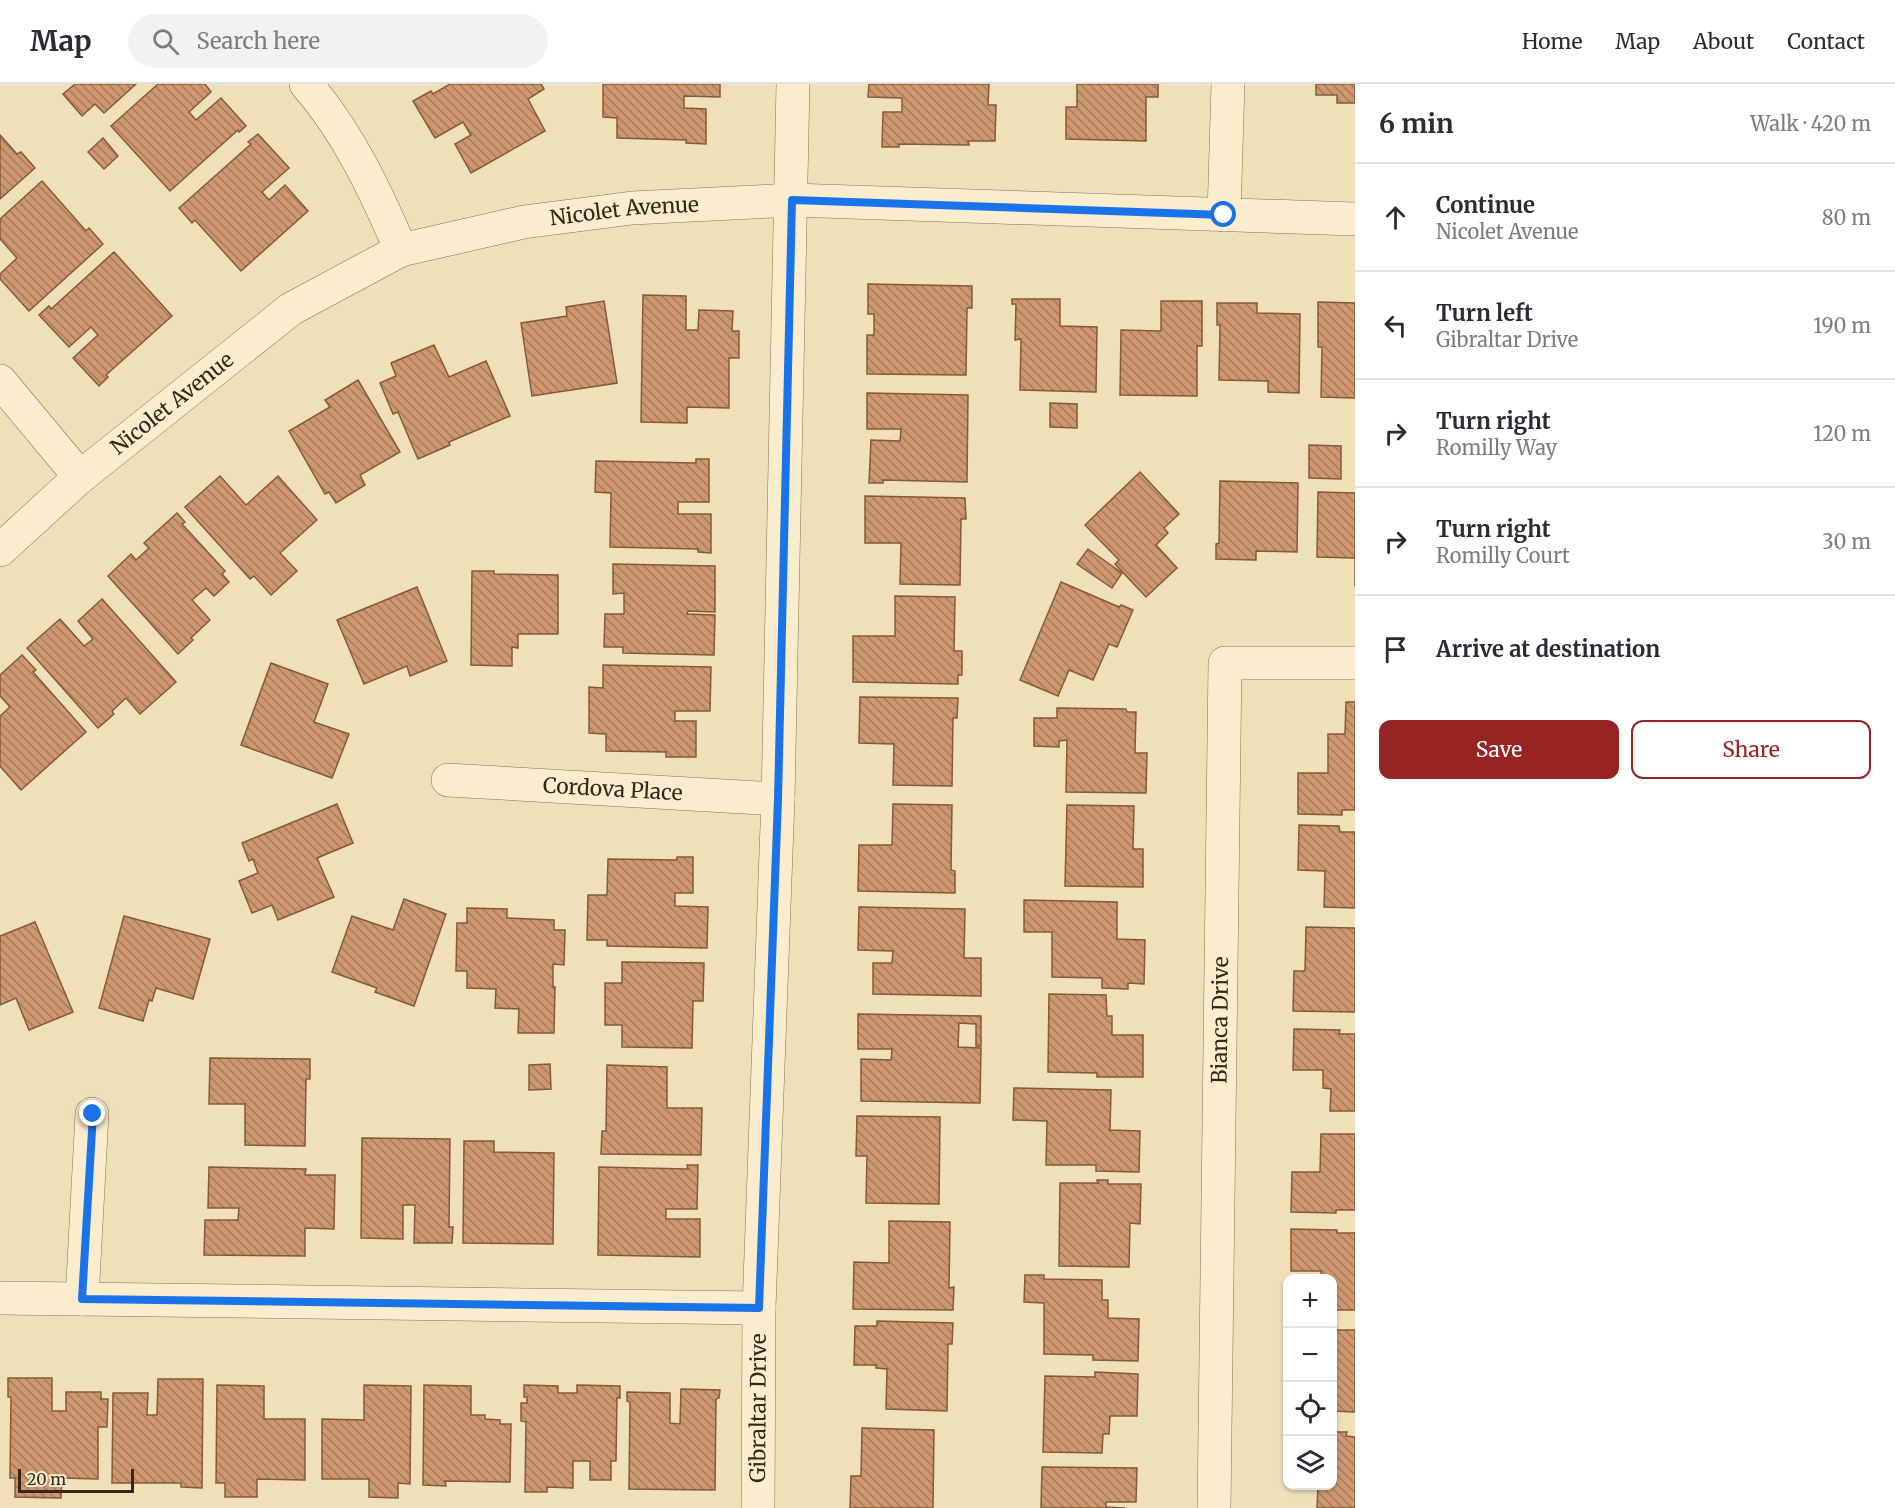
<!DOCTYPE html>
<meta charset="utf-8">
<style>
:root{--surface:#fff;--page:#f2f2f3;--text:#2b2b33;--muted:#7c7c81;--line:#e1e1e2;--accent:#962423}
body{margin:0;font-family:Merriweather,serif;background:var(--page);color:var(--text)}
.controls{position:absolute;right:18px;bottom:18px;display:grid;overflow:hidden;border-radius:12px;box-shadow:0 2px 4px #0004}
.controls button{width:54px;height:54px;display:grid;place-items:center;padding:0;border:0;border-bottom:2px solid var(--line);background:var(--surface);color:var(--text);font:30px sans-serif}
.scale{position:absolute;left:18px;bottom:15px;width:116px;box-sizing:border-box;padding-left:6px;border:3px solid #34271a;border-top:0;font-size:16px;line-height:21px;white-space:nowrap;color:#34271a;-webkit-text-stroke:4px #f6eaca;paint-order:stroke}
.stop{position:absolute;width:18px;height:18px;margin:-14px;border:4px solid #1a73e8;border-radius:50%;background:#fff}
.stop.end{background:#1a73e8;border-color:#fff;box-shadow:0 2px 6px #0008}
.list{margin:0;padding:0;list-style:none}
h2{display:flex;justify-content:space-between;align-items:center;height:78px;margin:0;padding:0 24px;font-size:26px}
h2 small{font-size:20px;font-weight:400;color:var(--muted)}
.list li{display:grid;grid-template-columns:39px 1fr auto;gap:18px;align-items:center;box-sizing:border-box;height:108px;padding:0 24px;border-top:2px solid var(--line)}
.list b{display:block;font-size:22px;white-space:nowrap}
.list p{margin:0;font-size:20px;white-space:nowrap;color:var(--muted)}
.list em{font-size:20px;font-style:normal;color:var(--muted)}
.actions{display:flex;gap:12px;padding:18px 24px}
.actions a{flex:1;padding:14px 0;border:2px solid var(--accent);border-radius:12px;text-align:center;font-size:21px;color:var(--accent)}
.actions .main{background:var(--accent);color:#fff}
.icon{flex:none;width:33px;height:33px;fill:none;stroke:currentColor;stroke-width:2;stroke-linecap:round;stroke-linejoin:round}
.map{position:relative;flex:none;width:1355px;height:1424px;overflow:hidden}
header{display:flex;align-items:center;gap:36px;box-sizing:border-box;height:84px;padding:0 30px;background:var(--surface);border-bottom:2px solid var(--line)}
header strong{font-size:28px}
nav{display:flex;gap:33px;margin-inline-start:auto;font-size:21px}
.search{width:420px;height:54px;background:var(--page);display:flex;align-items:center;gap:15px;box-sizing:border-box;padding:0 21px;border-radius:33px;color:var(--muted);font-size:22px}
main{display:flex}
aside{flex:1;background:var(--surface)}
.map>svg:first-child{display:block}
.building{fill:url(#building-back-hatch);stroke:#855939;stroke-width:1.5}
.lines{fill:none;stroke-linecap:round;stroke-linejoin:round}
.minor-casing{stroke:#867054;stroke-width:34}
.minor{stroke:#faedcd;stroke-width:33}
.route{stroke:#1a73e8;stroke-width:8}
.labels{text-anchor:middle;stroke-width:5;stroke-linejoin:round;paint-order:stroke}
.street-label{font-size:21px;fill:#34271a;stroke:#f6eaca}
</style>
<header>
<strong>Map</strong>
<div class="search"><svg class="icon" aria-label="search" viewBox="0 0 24 24"><circle cx="10" cy="10" r="6"/><path d="M15 15l6 6"/></svg>Search here</div>
<nav><a>Home</a><a>Map</a><a>About</a><a>Contact</a></nav>
</header>
<main>
<div class="map">
<svg width="1355" height="1424" viewBox="0 0 1355 1424">
<defs>
<pattern id="building-back-hatch" width="6" height="6" patternUnits="userSpaceOnUse" patternTransform="scale(1.5)"><rect width="6" height="6" fill="#ce986e"/><path d="M-1 5l2 2M0 0l6 6M5-1l2 2" fill="none" stroke="#a87c5a"/></pattern>
</defs>
<rect width="100%" height="100%" fill="#efe0ba"/>
<!-- building -->
<g class="building">
<polygon points="75,0 136,0 104,29 95,20 82,32 63,10"/>
<polygon points="158,0 205,0 211,8 189,28 196,36 221,14 246,42 239,48 238,46 170,107 111,42"/>
<polygon points="450,0 541,0 544,5 528,15 545,47 471,89 455,60 471,51 463,38 435,54 413,17 431,7 433,10"/>
<polygon points="603,0 720,0 720,13 684,12 684,24 706,25 706,60 686,59 686,56 617,54 617,34 603,33"/>
<polygon points="869,0 989,0 988,21 996,21 995,57 968,57 969,61 899,60 899,63 882,63 883,28 902,28 902,14 868,13"/>
<polygon points="1077,0 1158,0 1158,13 1146,13 1146,57 1066,55 1066,23 1077,23"/>
<polygon points="1316,0 1355,0 1355,19 1337,19 1337,11 1316,11"/>
<polygon points="258,50 289,84 262,108 269,116 285,101 308,127 241,187 195,136 192,139 179,124 251,60 248,58"/>
<polygon points="0,51 17,70 21,68 35,84 0,115"/>
<polygon points="103,54 118,72 104,85 88,68"/>
<polygon points="42,97 86,147 89,144 103,160 29,227 0,195 0,190 17,174 0,155 0,135"/>
<polygon points="114,168 172,232 106,291 108,293 99,302 73,274 98,251 91,243 69,263 39,231 49,222 51,225"/>
<polygon points="868,200 972,202 972,224 967,224 966,291 867,290 867,251 874,251 874,230 868,230"/>
<polygon points="643,211 686,212 686,246 698,246 699,226 733,227 732,247 739,247 739,274 729,274 729,324 687,323 687,339 641,338"/>
<polygon points="1012,215 1060,215 1060,242 1097,243 1096,308 1020,306 1021,255 1015,256 1016,220 1012,220"/>
<polygon points="604,217 617,299 532,312 521,239 567,232 566,223"/>
<polygon points="1161,217 1202,217 1202,262 1197,262 1197,312 1120,311 1121,246 1161,247"/>
<polygon points="1318,218 1355,219 1355,314 1321,313 1322,263 1318,263"/>
<polygon points="1217,219 1257,219 1257,229 1300,230 1299,309 1268,308 1268,297 1219,296 1220,241 1217,241"/>
<polygon points="434,261 449,293 486,277 510,332 449,358 450,361 418,375 398,328 393,330 380,299 396,292 391,279"/>
<polygon points="358,296 400,368 360,391 365,401 336,419 329,408 325,410 289,347 330,323 325,316"/>
<polygon points="867,309 968,311 967,398 883,396 883,399 869,399 871,356 900,357 901,345 867,345"/>
<polygon points="1050,319 1077,320 1077,344 1050,343"/>
<polygon points="1309,361 1341,362 1341,395 1309,394"/>
<polygon points="696,375 709,375 709,418 678,418 678,430 711,430 711,469 698,468 698,465 610,463 611,409 595,408 596,377 696,379"/>
<polygon points="1140,388 1179,430 1164,444 1168,449 1156,461 1177,484 1146,513 1115,480 1119,476 1085,441"/>
<polygon points="220,392 246,421 278,392 317,436 280,469 297,487 271,511 254,492 250,495 185,423"/>
<polygon points="1220,397 1298,399 1297,468 1256,467 1256,476 1216,475 1216,460 1219,459"/>
<polygon points="1318,408 1355,409 1355,502 1355,474 1317,473"/>
<polygon points="865,412 965,414 966,435 961,435 960,501 900,500 901,459 865,459"/>
<polygon points="177,429 185,438 182,440 225,487 222,490 229,498 214,512 206,504 192,516 210,536 191,554 193,556 178,570 108,492 131,470 136,476 149,464 144,459"/>
<polygon points="1088,465 1122,489 1112,504 1077,480"/>
<polygon points="613,480 715,482 715,528 688,527 687,530 715,531 714,571 623,569 623,563 604,563 605,530 624,530 624,509 613,510"/>
<polygon points="472,487 494,487 494,490 558,491 558,550 518,550 518,564 512,563 512,582 471,581"/>
<polygon points="1061,498 1119,523 1121,521 1133,526 1117,563 1109,560 1093,596 1069,586 1058,612 1020,596"/>
<polygon points="417,503 447,577 410,592 407,582 364,600 337,536"/>
<polygon points="895,512 955,513 954,567 962,567 962,591 958,591 958,600 853,598 853,552 895,552"/>
<polygon points="102,515 176,598 140,630 126,614 112,627 114,630 98,644 27,564 60,535 84,562 93,555 78,537"/>
<polygon points="22,571 36,586 33,588 86,648 21,706 0,682 0,632 10,623 0,612 0,591"/>
<polygon points="271,579 328,600 314,638 349,650 332,694 241,661"/>
<polygon points="603,581 711,583 710,627 675,627 675,637 696,637 696,673 666,673 666,668 606,667 606,650 589,649 589,603 603,604"/>
<polygon points="860,613 958,614 957,634 953,634 952,702 893,701 894,660 859,659"/>
<polygon points="1346,618 1355,618 1355,726 1342,726 1342,731 1298,730 1298,689 1328,689 1328,650 1345,650"/>
<polygon points="1057,624 1126,625 1127,628 1136,628 1135,669 1147,669 1146,709 1066,708 1067,656 1059,657 1059,663 1034,662 1034,634 1057,634"/>
<polygon points="337,720 353,759 317,774 334,813 278,836 272,821 252,829 239,797 258,789 253,775 249,777 242,759"/>
<polygon points="893,720 952,721 951,786 955,787 955,809 858,807 859,761 892,761"/>
<polygon points="1067,721 1134,722 1133,765 1143,765 1143,803 1065,802"/>
<polygon points="1299,741 1339,742 1340,748 1355,748 1355,824 1324,823 1325,787 1298,786"/>
<polygon points="677,773 693,773 693,809 675,809 675,822 708,823 707,864 607,862 607,856 587,856 588,811 607,811 608,775 677,776"/>
<polygon points="404,815 446,830 414,922 375,908 377,904 332,888 352,832 393,846"/>
<polygon points="1024,816 1117,818 1117,855 1145,856 1144,900 1128,899 1128,905 1102,904 1102,894 1052,893 1052,848 1024,848"/>
<polygon points="859,823 965,825 964,874 981,874 981,912 873,910 873,879 892,879 893,867 858,866"/>
<polygon points="467,824 507,825 507,834 554,836 554,846 565,846 564,881 553,880 553,903 555,903 554,949 518,949 519,925 495,924 496,905 467,904 467,887 456,887 457,839 467,839"/>
<polygon points="124,832 210,855 193,915 156,904 152,917 149,916 143,937 99,924"/>
<polygon points="35,838 73,928 29,946 16,914 0,921 0,852"/>
<polygon points="1306,843 1355,844 1355,928 1293,927 1294,887 1305,887"/>
<polygon points="622,878 704,879 703,917 693,917 692,964 622,963 622,941 605,941 605,899 622,899"/>
<polygon points="1049,910 1106,911 1107,932 1112,932 1112,951 1143,951 1143,993 1097,993 1097,989 1048,988"/>
<polygon points="858,930 981,932 981,962 976,962 976,940 959,939 958,963 981,964 980,1019 861,1017 861,975 891,976 892,965 858,965"/>
<polygon points="1294,945 1340,946 1339,950 1355,950 1355,1027 1330,1027 1331,1005 1323,1004 1323,986 1293,986"/>
<polygon points="210,974 310,975 310,995 306,995 305,1062 245,1061 245,1020 209,1020"/>
<polygon points="550,980 551,1005 529,1006 529,981"/>
<polygon points="607,981 667,983 667,1024 702,1024 701,1071 601,1070 602,1047 606,1047"/>
<polygon points="1014,1004 1111,1006 1110,1046 1140,1047 1139,1088 1096,1087 1096,1081 1046,1081 1047,1037 1013,1036"/>
<polygon points="857,1032 940,1033 939,1120 866,1119 867,1072 856,1072"/>
<polygon points="1321,1050 1355,1050 1355,1126 1336,1126 1336,1129 1291,1128 1292,1088 1320,1088"/>
<polygon points="362,1054 450,1055 449,1143 453,1143 452,1159 414,1159 415,1121 403,1121 403,1155 361,1154"/>
<polygon points="464,1057 494,1057 494,1068 554,1069 553,1160 463,1159"/>
<polygon points="687,1081 698,1081 697,1125 666,1125 666,1135 700,1135 700,1173 598,1171 599,1083 688,1085"/>
<polygon points="209,1083 306,1085 305,1091 335,1091 334,1145 305,1144 305,1172 204,1171 205,1136 238,1136 239,1124 208,1124"/>
<polygon points="1097,1096 1108,1096 1108,1100 1141,1100 1140,1140 1130,1139 1129,1183 1059,1182 1060,1099 1098,1099"/>
<polygon points="889,1137 950,1138 949,1204 954,1203 953,1226 853,1225 854,1178 889,1179"/>
<polygon points="1291,1145 1337,1146 1337,1149 1355,1149 1355,1226 1332,1226 1332,1194 1321,1194 1321,1187 1291,1187"/>
<polygon points="1025,1191 1044,1191 1044,1195 1102,1196 1102,1216 1108,1216 1108,1234 1139,1235 1138,1277 1093,1276 1093,1271 1044,1270 1044,1219 1024,1218"/>
<polygon points="877,1237 953,1239 952,1260 948,1260 947,1327 886,1325 887,1285 876,1284 876,1281 854,1281 855,1242 877,1242"/>
<polygon points="1332,1246 1355,1246 1355,1328 1332,1327"/>
<polygon points="1095,1288 1138,1290 1137,1332 1110,1332 1109,1350 1103,1350 1102,1369 1043,1368 1045,1292 1095,1293"/>
<polygon points="8,1294 52,1294 52,1327 66,1327 66,1308 101,1308 101,1315 108,1315 107,1343 98,1343 98,1395 62,1394 61,1414 15,1413 15,1394 10,1394 11,1313 8,1313"/>
<polygon points="158,1295 203,1295 202,1404 181,1403 181,1399 112,1399 113,1309 148,1309 147,1331 157,1331"/>
<polygon points="217,1301 264,1302 264,1335 305,1335 305,1396 257,1395 257,1413 225,1413 225,1399 216,1399"/>
<polygon points="364,1301 411,1302 410,1400 398,1399 398,1414 369,1413 369,1395 322,1395 322,1335 364,1336"/>
<polygon points="424,1301 471,1302 471,1331 485,1331 485,1335 500,1336 500,1340 511,1340 510,1398 445,1397 446,1402 423,1401"/>
<polygon points="524,1301 558,1302 558,1309 577,1309 577,1301 620,1302 620,1314 617,1314 616,1377 611,1377 611,1396 590,1396 590,1377 573,1377 573,1404 547,1403 547,1408 525,1408 526,1338 521,1337 521,1319 527,1319 527,1313 524,1313"/>
<polygon points="681,1305 720,1306 719,1314 716,1315 715,1406 629,1405 630,1318 627,1317 627,1308 670,1309 670,1339 680,1340"/>
<polygon points="862,1344 934,1346 933,1424 850,1424 851,1392 861,1392"/>
<polygon points="1332,1348 1347,1348 1346,1352 1355,1353 1355,1424 1317,1424 1318,1402 1332,1402"/>
<polygon points="1042,1383 1137,1384 1136,1418 1106,1418 1106,1423 1125,1424 1041,1424"/>
</g>
<g class="lines">
<defs>
<g id="minor">
<path d="M306,0c42,48 70,108 95,166"/>
<polyline points="1224,131 1228,0"/>
<polyline points="0,297 80,393"/>
<path id="s1" d="M0,466l80,-73 211,-168 110,-59 123,-28 108,-14 160,-8 563,19"/>
<path id="s2" d="M448,696l330,19"/>
<polyline points="0,1214 759,1224"/>
<polyline points="82,1215 92,1030"/>
<path id="s3" d="M758,1424l1,-200 19,-509 15,-715"/>
<path id="s4" d="M1214,1424l11,-845h130"/>
</g>
</defs>
<!-- minor casing -->
<use href="#minor" class="minor-casing"/>
<!-- minor -->
<use href="#minor" class="minor"/>
</g>
<g class="lines">
<!-- route -->
<polyline class="route" points="93,1030 82,1215 759,1224 778,715 792,116 1224,131"/>
</g>
<g class="labels">
<!-- street labels -->
<g class="street-label">
<text dy="7" stroke="none"><textPath href="#s1" startOffset="730">Nicolet Avenue</textPath></text>
<text dy="7" stroke="none"><textPath href="#s1" startOffset="226">Nicolet Avenue</textPath></text>
<text dy="7" stroke="none"><textPath href="#s2" startOffset="165">Cordova Place</textPath></text>
<text dy="7" stroke="none"><textPath href="#s4" startOffset="488">Bianca Drive</textPath></text>
<text dy="7" stroke="none"><textPath href="#s3" startOffset="100">Gibraltar Drive</textPath></text>
</g>
</g>
</svg>
<div class="controls">
<button>+</button>
<button>−</button>
<button><svg class="icon" aria-label="locate" viewBox="0 0 24 24"><circle cx="12" cy="12" r="6"/><path d="M12 2v4M12 18v4M2 12h4M18 12h4"/></svg></button>
<button><svg class="icon" aria-label="layers" viewBox="0 0 24 24"><path d="M12 4l9 5-9 5-9-5zM3 14l9 5 9-5"/></svg></button>
</div>
<div class="scale">20 m</div>
<div class="stop" style="left:1224px;top:131px"></div>
<div class="stop end" style="left:93px;top:1030px"></div>
</div>
<aside>
<h2>6 min<small>Walk · 420 m</small></h2>
<ul class="list">
<li><svg class="icon" aria-label="ahead" viewBox="0 0 24 24"><path d="M12 20V5M6 11l6-6 6 6"/></svg><div><b>Continue</b><p>Nicolet Avenue</p></div><em>80 m</em></li>
<li><svg class="icon" aria-label="left" viewBox="0 0 24 24"><path d="M17 20v-9H6M10 6l-5 5 5 5"/></svg><div><b>Turn left</b><p>Gibraltar Drive</p></div><em>190 m</em></li>
<li><svg class="icon" aria-label="right" viewBox="0 0 24 24"><path d="M7 20v-9h11M14 6l5 5-5 5"/></svg><div><b>Turn right</b><p>Romilly Way</p></div><em>120 m</em></li>
<li><svg class="icon" aria-label="right" viewBox="0 0 24 24"><path d="M7 20v-9h11M14 6l5 5-5 5"/></svg><div><b>Turn right</b><p>Romilly Court</p></div><em>30 m</em></li>
<li><svg class="icon" aria-label="arrive" viewBox="0 0 24 24"><path d="M6 21V4h12l-3 4 3 4H6"/></svg><div><b>Arrive at destination</b></div></li>
</ul>
<div class="actions"><a class="main">Save</a><a>Share</a></div>
</aside>
</main>
